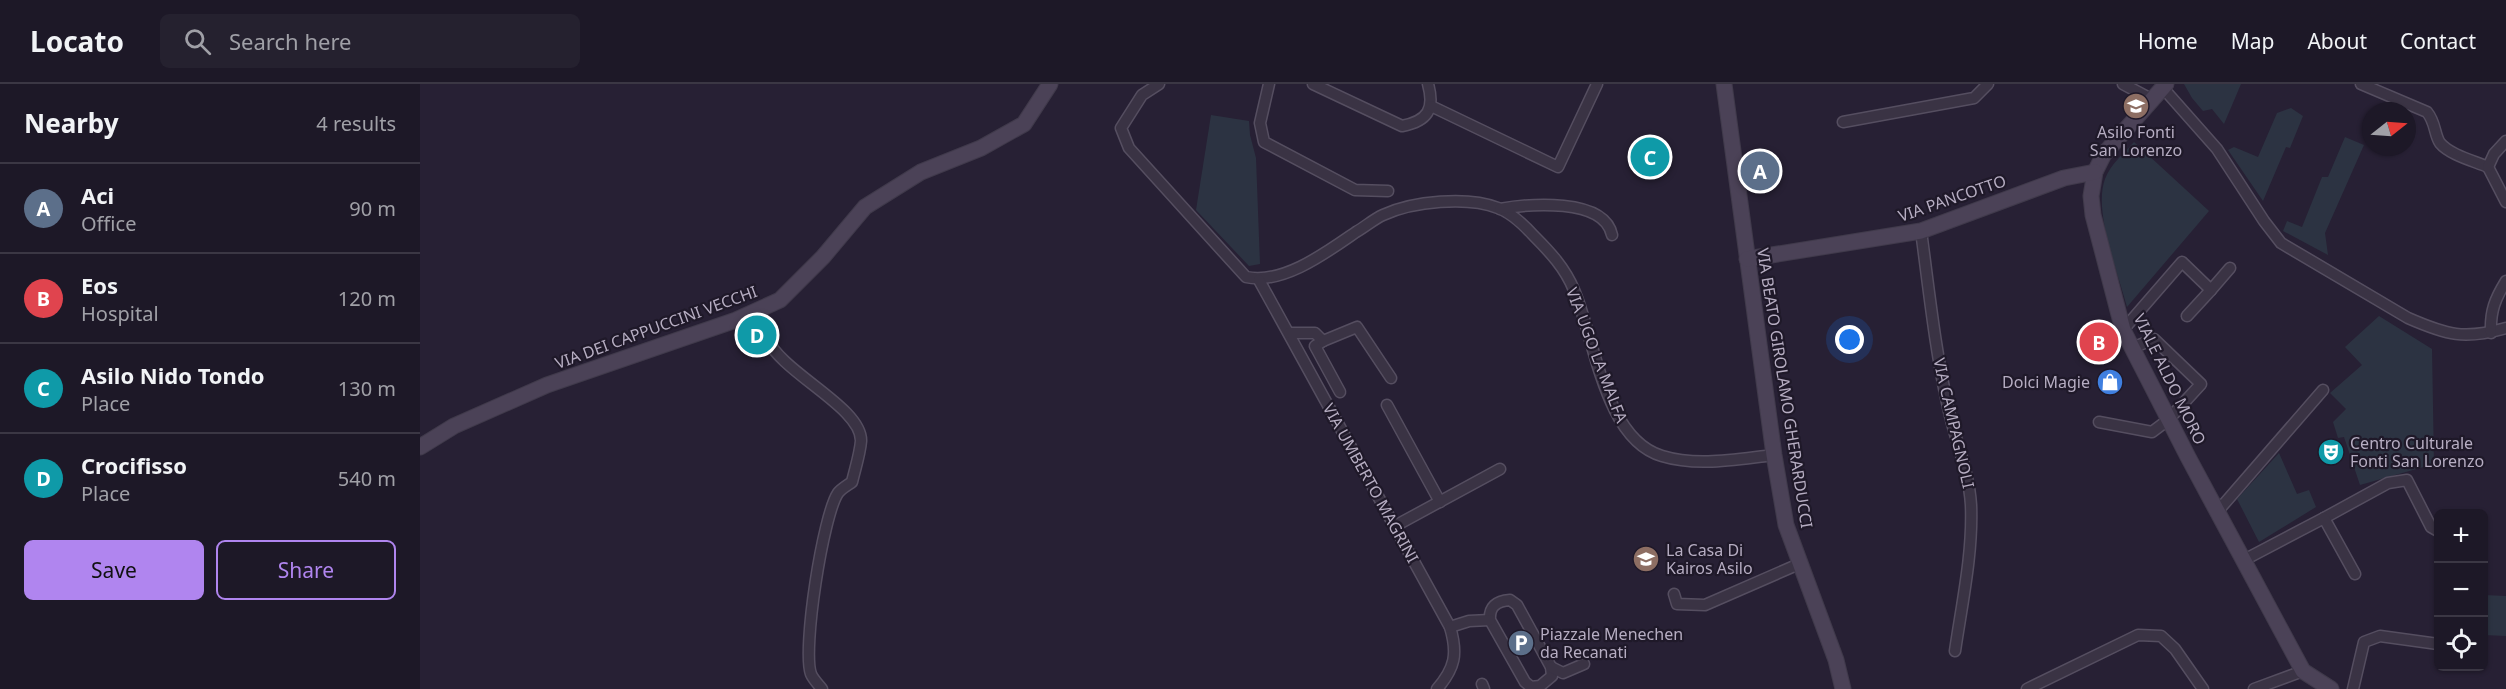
<!DOCTYPE html>
<meta charset="utf-8">
<style>
:root{--surface:#1d1827;--page:#25212f;--text:#f1f3f6;--muted:#a0a0a7;--line:#3b3744;--accent:#b085ef}
body{margin:0;font-family:"Noto Sans",sans-serif;background:var(--page);color:var(--text)}
.controls{position:absolute;right:18px;bottom:18px;display:grid;overflow:hidden;border-radius:9px;box-shadow:0 2px 4px #0004}
.controls button{width:54px;height:54px;display:grid;place-items:center;padding:0;border:0;border-bottom:2px solid var(--line);background:var(--surface);color:var(--text);font:30px sans-serif}
.compass{position:absolute;left:1942px;top:18px;width:54px;height:54px;border-radius:50%;background:var(--surface);box-shadow:0 2px 4px #0004;rotate:73deg}
.you{position:absolute;left:1430px;top:256px;width:21px;height:21px;margin:-15px;border:4px solid #fff;border-radius:50%;background:#1a73e8;box-shadow:0 0 0 9px #1a73e833}
.badge{display:grid;place-items:center;width:39px;height:39px;border-radius:50%;background:var(--accent);color:#fff;font-size:20px;font-weight:700}
.pin{position:absolute;translate:-50% -50%;border:3px solid #fff;box-shadow:0 2px 6px #0006}
.list{margin:0;padding:0;list-style:none}
h2{display:flex;justify-content:space-between;align-items:center;height:78px;margin:0;padding:0 24px;font-size:26px}
h2 small{font-size:20px;font-weight:400;color:var(--muted)}
.list li{display:grid;grid-template-columns:39px 1fr auto;gap:18px;align-items:center;box-sizing:border-box;height:90px;padding:0 24px;border-top:2px solid var(--line)}
.list b{display:block;font-size:22px;white-space:nowrap}
.list p{margin:0;font-size:20px;white-space:nowrap;color:var(--muted)}
.list em{font-size:20px;font-style:normal;color:var(--muted)}
.actions{display:flex;gap:12px;padding:18px 24px}
.actions a{flex:1;padding:14px 0;border:2px solid var(--accent);border-radius:9px;text-align:center;font-size:21px;color:var(--accent)}
.actions .main{background:var(--accent);color:#111}
.icon{flex:none;width:33px;height:33px;fill:none;stroke:currentColor;stroke-width:2;stroke-linecap:round;stroke-linejoin:round}
.map{position:relative;flex:none;width:2086px;height:605px;overflow:hidden}
header{display:flex;align-items:center;gap:36px;box-sizing:border-box;height:84px;padding:0 30px;background:var(--surface);border-bottom:2px solid var(--line)}
header strong{font-size:28px}
nav{display:flex;gap:33px;margin-inline-start:auto;font-size:21px}
.search{width:420px;height:54px;background:var(--page);display:flex;align-items:center;gap:15px;box-sizing:border-box;padding:0 21px;border-radius:9px;color:var(--muted);font-size:22px}
main{display:flex}
aside{flex:1;background:var(--surface)}
.map>svg:first-child{display:block}
.green{fill:#2c3342}
.lines{fill:none;stroke-linecap:round;stroke-linejoin:round}
.street-casing{stroke:#554e60;stroke-width:13}
.secondary-casing{stroke:#403a4b;stroke-width:17}
.street{stroke:#3a3344;stroke-width:10}
.secondary{stroke:#4b4257;stroke-width:15}
.labels{text-anchor:middle;stroke-width:4.5;stroke-linejoin:round;paint-order:stroke}
.poi-label{font-size:16px;fill:#b6adc2;stroke:#1f1929;text-anchor:start}
.street-label{font-size:16px;fill:#b6adc2;stroke:#1f1929}
</style>
<header>
<strong>Locato</strong>
<div class="search"><svg class="icon" aria-label="search" viewBox="0 0 24 24"><circle cx="10" cy="10" r="6"/><path d="M15 15l6 6"/></svg>Search here</div>
<nav><a>Home</a><a>Map</a><a>About</a><a>Contact</a></nav>
</header>
<main>
<aside>
<h2>Nearby<small>4 results</small></h2>
<ul class="list">
<li><span class="badge" style="background:#5c6f8a">A</span><div><b>Aci</b><p>Office</p></div><em>90 m</em></li>
<li><span class="badge" style="background:#e0444e">B</span><div><b>Eos</b><p>Hospital</p></div><em>120 m</em></li>
<li><span class="badge" style="background:#0f9aa8">C</span><div><b>Asilo Nido Tondo</b><p>Place</p></div><em>130 m</em></li>
<li><span class="badge" style="background:#0f9aa8">D</span><div><b>Crocifisso</b><p>Place</p></div><em>540 m</em></li>
</ul>
<div class="actions"><a class="main">Save</a><a>Share</a></div>
</aside>
<div class="map">
<svg width="2086" height="605" viewBox="0 0 2086 605">
<rect width="100%" height="100%" fill="#272034"/>
<!-- green -->
<g class="green">
<polygon points="1764,0 1821,0 1804,40 1792,25 1783,27 1772,14"/>
<polygon points="1871,24 1883,32 1870,64 1866,63 1843,117 1808,66 1814,63 1838,73 1857,29"/>
<polygon points="791,31 829,37 830,51 836,74 840,180 829,182 776,126"/>
<polygon points="1925,53 1944,61 1905,149 1908,171 1863,147 1867,137 1882,143 1902,93 1908,93"/>
<path d="M1714,58l75,69 -82,96c-9,-34 -34,-96 -22,-128 6,-15 18,-25 29,-37z"/>
<polygon points="1959,232 2012,265 2014,380 1940,401 1924,353 1918,354 1913,338 1926,325 1910,309 1942,281 1925,263"/>
<polygon points="1859,369 1877,410 1889,406 1896,423 1839,458 1817,415"/>
<polygon points="2064,511 2086,512 2086,552 2064,551"/>
</g>
<g class="lines">
<defs>
<g id="street">
<path d="M739,0l-17,11 -21,33 8,20 117,129c37,8 81,-25 110,-45 9,-5 18,-13 27,-17 30,-14 85,-19 115,-7 14,5 26,17 36,28 16,16 31,32 40,54 21,49 30,149 88,166 36,11 75,3 112,-1"/>
<polyline points="849,0 840,39 844,58 935,106 968,107"/>
<path d="M893,0l89,42c26,-5 33,-17 26,-42"/>
<polyline points="1703,0 1733,16"/>
<path d="M1941,0l66,28c9,11 7,22 13,31 10,12 34,18 48,24"/>
<path d="M1743,4l54,61 47,72 17,22 127,75c39,17 56,22 98,10"/>
<polyline points="1011,22 1138,83 1177,0"/>
<polyline points="1423,38 1554,14 1568,0"/>
<polyline points="2068,83 2086,118"/>
<polyline points="2068,83 2074,70 2086,57"/>
<path d="M1080,125c28,-5 104,-12 112,26"/>
<path d="M1501,147c8,59 14,118 27,176 7,33 21,64 23,98 2,48 -9,98 -16,146"/>
<path d="M839,196l191,347c8,27 5,41 -13,62"/>
<path d="M341,226c1,8 1,19 5,27 15,36 96,70 95,104 -1,13 -6,28 -9,41 -4,3 -11,7 -14,11 -15,22 -36,157 -27,181 2,5 7,10 11,15"/>
<polyline points="1767,232 1791,206"/>
<polyline points="1703,246 1762,178 1791,206 1810,184"/>
<polyline points="869,249 895,249 903,257 895,262 920,308"/>
<path d="M2071,249c-1,-22 4,-34 15,-52"/>
<polyline points="903,257 937,243 971,294"/>
<polyline points="967,321 1020,418"/>
<polyline points="1679,338 1732,348 1748,336 1781,300 1734,255 1712,264"/>
<polyline points="1797,428 1903,306"/>
<polyline points="1904,434 1968,399 1987,396 2011,443 2018,447"/>
<polyline points="975,442 1080,385"/>
<polyline points="1824,476 1904,434 1935,490"/>
<polyline points="1254,510 1257,520 1285,521 1379,480"/>
<path d="M1090,516l7,5 34,62 1,9 -12,10 -9,1 -6,-5 -35,-62c-1,-13 6,-19 20,-20z"/>
<polyline points="1030,543 1049,537 1070,536"/>
<polyline points="1131,583 1143,589 1164,580"/>
<polyline points="1062,600 1064,605"/>
<polyline points="1607,605 1718,551 1741,552 1755,565 1783,605"/>
<polyline points="1834,605 1883,587"/>
<polyline points="1933,605 1944,558 1960,552 2018,560"/>
</g>
<g id="secondary">
<polyline points="1304,0 1354,371 1366,441 1416,576 1423,605"/>
<polyline points="1746,0 1684,70 1675,88 1671,112 1673,131 1703,246 1768,373 1883,587 1911,605"/>
<polyline points="1327,175 1501,147 1644,94 1675,88"/>
<polyline points="0,363 34,342 127,301 316,236 360,216 403,173 445,123 501,88 561,64 604,40 630,0"/>
</g>
</defs>
<!-- street casing -->
<use href="#street" class="street-casing"/>
<!-- secondary casing -->
<use href="#secondary" class="secondary-casing"/>
<!-- street -->
<use href="#street" class="street"/>
<!-- secondary -->
<use href="#secondary" class="secondary"/>
</g>
<!-- icons -->
<defs>
<symbol id="school-disc" viewBox="-11 -11 22 22"><circle r="9.5" fill="#8d6e63" stroke="#1f1929"/><path d="M0-5L7-2L0 1L-7-2ZM-4 1L0 2.5L4 1V4Q0 6-4 4Z" fill="#fff"/></symbol>
<symbol id="shop-disc" viewBox="-11 -11 22 22"><circle r="9.5" fill="#3f7fe0" stroke="#1f1929"/><path d="M-5-2.5h2.3a2.7 3.5 0 0 1 5.4 0H5L5.5 6h-11ZM-1.5-2.5h3a1.5 2.3 0 0 0-3 0Z" fill="#fff"/></symbol>
<symbol id="theatre-disc" viewBox="-11 -11 22 22"><circle r="9.5" fill="#0f9aa8" stroke="#1f1929"/><path d="M-5-5.5Q0-4 5-5.5V0Q5 5 0 6Q-5 5-5 0ZM-3.3-2.5H-1v1.5H-3.3ZM1-2.5H3.3v1.5H1ZM-2.8 1Q0 5.5 2.8 1Z" fill="#fff"/></symbol>
<symbol id="parking-disc" viewBox="-11 -11 22 22"><circle r="9.5" fill="#5c6f8a" stroke="#1f1929"/><path d="M-3.5-5.5H1a3.5 3.5 0 0 1 0 7H-1V5.5H-3.5ZM-1-3.4V-.6H.8a1.4 1.4 0 0 0 0-2.8Z" fill="#fff"/></symbol>
</defs>
<g fill-rule="evenodd">
<use href="#school-disc" x="1701" y="7" width="30" height="30"/>
<use href="#shop-disc" x="1675" y="283" width="30" height="30"/>
<use href="#theatre-disc" x="1896" y="353" width="30" height="30"/>
<use href="#school-disc" x="1211" y="460" width="30" height="30"/>
<use href="#parking-disc" x="1086" y="544" width="30" height="30"/>
</g>
<g class="labels">
<!-- poi labels -->
<g class="poi-label">
<text x="1716" y="54" text-anchor="middle">Asilo Fonti<tspan x="1716" dy="18">San Lorenzo</tspan></text>
<text x="1670" y="304" text-anchor="end">Dolci Magie</text>
<text x="1930" y="365">Centro Culturale<tspan x="1930" dy="18">Fonti San Lorenzo</tspan></text>
<text x="1246" y="472">La Casa Di<tspan x="1246" dy="18">Kairos Asilo</tspan></text>
<text x="1120" y="556">Piazzale Menechen<tspan x="1120" dy="18">da Recanati</tspan></text>
</g>
<!-- street labels -->
<g class="street-label">
<text transform="translate(1532 114) rotate(-19)" y="6">VIA PANCOTTO</text>
<text transform="translate(236 243) rotate(-20)" y="6">VIA DEI CAPPUCCINI VECCHI</text>
<text transform="translate(1177 271) rotate(69)" y="6">VIA UGO LA MALFA</text>
<text transform="translate(1750 295) rotate(64)" y="6">VIALE ALDO MORO</text>
<text transform="translate(1365 304) rotate(81)" y="6">VIA BEATO GIROLAMO GHERARDUCCI</text>
<text transform="translate(1534 339) rotate(77)" y="6">VIA CAMPAGNOLI</text>
<text transform="translate(951 399) rotate(61)" y="6">VIA UMBERTO MAGRINI</text>
</g>
</g>
</svg>
<div class="controls">
<button>+</button>
<button>−</button>
<button><svg class="icon" aria-label="locate" viewBox="0 0 24 24"><circle cx="12" cy="12" r="6"/><path d="M12 2v4M12 18v4M2 12h4M18 12h4"/></svg></button>
</div>
<svg class="compass" viewBox="-18 -18 36 36"><path d="M0-13l5 13h-10z" fill="#e53935"/><path d="M0 13l5-13h-10z" fill="#a0a0a7"/></svg>
<div class="you"></div>
<div class="pin badge" style="left:1340px;top:87px;background:#5c6f8a">A</div>
<div class="pin badge" style="left:1679px;top:258px;background:#e0444e">B</div>
<div class="pin badge" style="left:1230px;top:73px;background:#0f9aa8">C</div>
<div class="pin badge" style="left:337px;top:251px;background:#0f9aa8">D</div>
</div>
</main>
